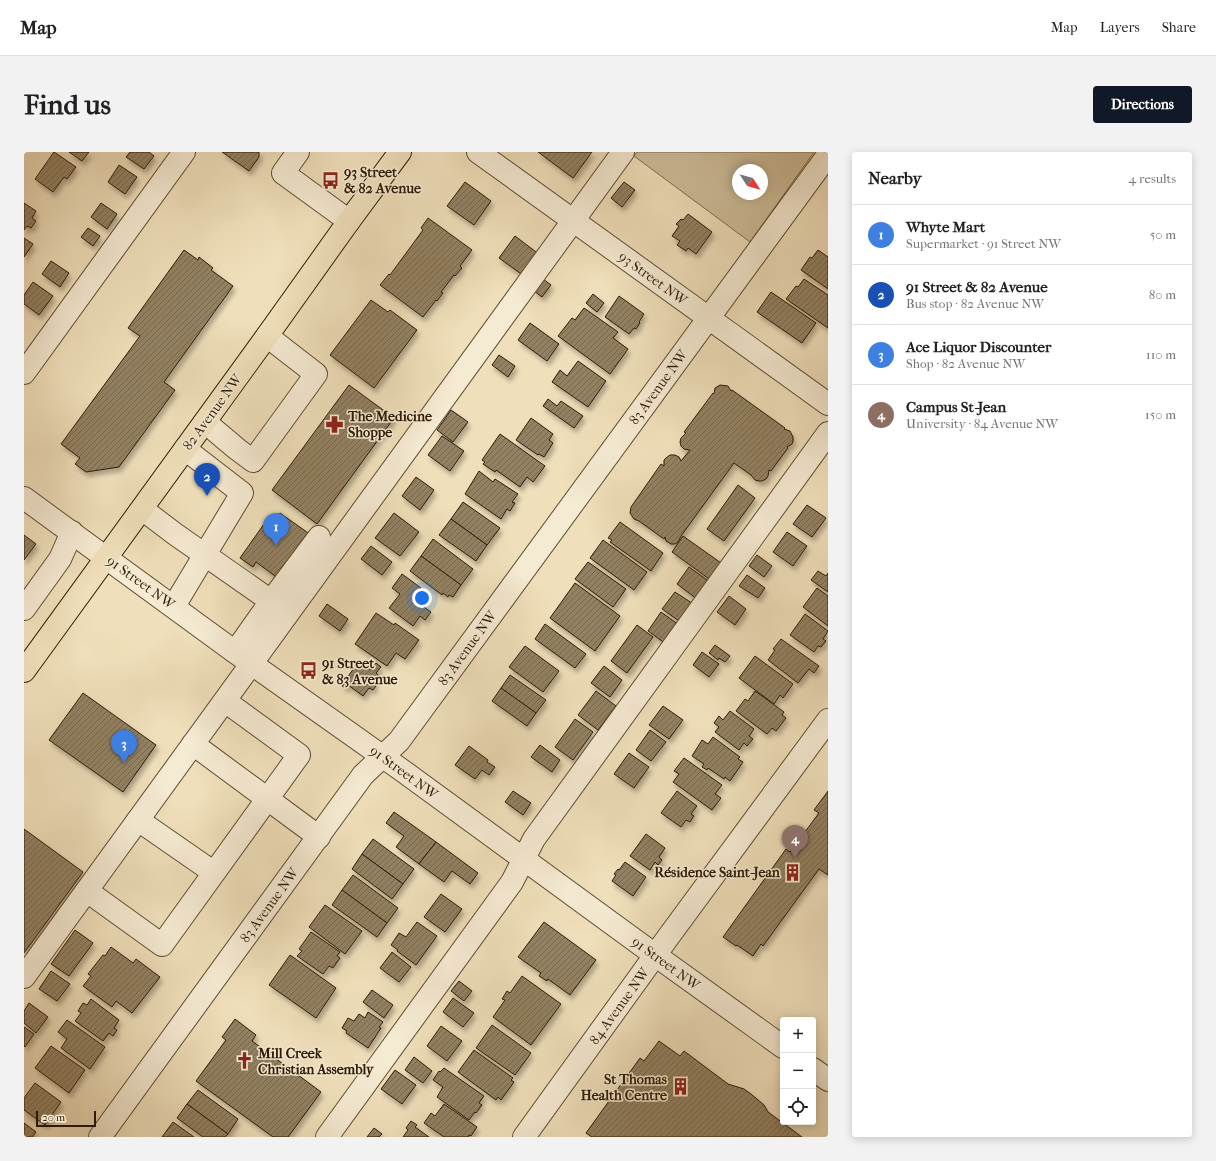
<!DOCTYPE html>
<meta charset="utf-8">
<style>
:root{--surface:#fff;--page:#f2f2f2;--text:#202124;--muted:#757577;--line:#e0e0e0;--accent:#111827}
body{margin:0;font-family:"IM FELL French Canon",serif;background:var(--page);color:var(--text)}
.controls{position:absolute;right:12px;bottom:12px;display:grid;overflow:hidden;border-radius:4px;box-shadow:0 2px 10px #0003}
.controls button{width:36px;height:36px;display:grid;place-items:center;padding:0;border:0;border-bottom:1px solid var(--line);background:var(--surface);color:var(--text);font:20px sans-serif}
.compass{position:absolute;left:708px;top:12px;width:36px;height:36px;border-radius:50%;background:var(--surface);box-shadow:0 2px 10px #0003;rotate:126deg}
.scale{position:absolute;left:12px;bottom:10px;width:60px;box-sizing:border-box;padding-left:4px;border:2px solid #2e1b05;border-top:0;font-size:11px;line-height:14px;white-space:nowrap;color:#2e1b05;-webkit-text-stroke:3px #f5ead2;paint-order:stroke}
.you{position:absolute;left:398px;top:446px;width:14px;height:14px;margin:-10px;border:3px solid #fff;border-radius:50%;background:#1a73e8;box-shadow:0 0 0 6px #1a73e833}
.badge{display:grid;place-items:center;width:26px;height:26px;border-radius:50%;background:var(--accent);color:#fff;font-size:13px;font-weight:700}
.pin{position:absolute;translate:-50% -33px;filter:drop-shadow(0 1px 2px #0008)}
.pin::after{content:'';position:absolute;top:21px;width:14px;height:12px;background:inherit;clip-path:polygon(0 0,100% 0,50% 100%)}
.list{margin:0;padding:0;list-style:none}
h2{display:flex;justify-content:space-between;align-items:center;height:52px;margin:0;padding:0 16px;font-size:17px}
h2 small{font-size:13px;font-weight:400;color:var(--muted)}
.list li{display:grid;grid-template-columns:26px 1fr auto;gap:12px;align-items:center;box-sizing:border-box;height:60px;padding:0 16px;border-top:1px solid var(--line)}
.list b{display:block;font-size:15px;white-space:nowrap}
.list p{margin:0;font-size:13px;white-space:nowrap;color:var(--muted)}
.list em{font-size:13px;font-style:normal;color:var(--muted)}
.icon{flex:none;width:22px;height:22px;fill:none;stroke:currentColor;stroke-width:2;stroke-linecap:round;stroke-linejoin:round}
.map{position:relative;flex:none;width:804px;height:985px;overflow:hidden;border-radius:4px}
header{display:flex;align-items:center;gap:24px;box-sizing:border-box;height:56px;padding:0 20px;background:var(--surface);border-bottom:1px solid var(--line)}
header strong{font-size:19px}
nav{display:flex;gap:22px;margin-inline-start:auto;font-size:14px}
.intro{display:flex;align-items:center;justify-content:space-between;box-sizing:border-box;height:96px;padding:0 24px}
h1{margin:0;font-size:28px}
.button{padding:10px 18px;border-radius:4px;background:var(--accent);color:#fff;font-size:14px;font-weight:700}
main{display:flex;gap:24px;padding:0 24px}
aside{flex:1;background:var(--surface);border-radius:4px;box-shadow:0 2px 10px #0003}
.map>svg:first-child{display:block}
.park{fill:#cebe9b;stroke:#7e6c50;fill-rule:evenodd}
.building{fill:url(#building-hatch);stroke:#2e1b05;filter:url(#shadow)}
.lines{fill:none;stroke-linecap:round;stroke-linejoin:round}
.minor-casing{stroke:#5e4c32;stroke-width:24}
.major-casing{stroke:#2e1b05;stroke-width:24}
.minor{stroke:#f5ead2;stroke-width:22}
.major{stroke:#efdfba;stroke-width:22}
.labels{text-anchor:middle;stroke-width:3;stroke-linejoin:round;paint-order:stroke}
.poi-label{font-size:14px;font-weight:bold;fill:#2e1b05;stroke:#f5ead2;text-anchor:start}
.street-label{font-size:14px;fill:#2e1b05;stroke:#f5ead2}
</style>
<header>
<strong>Map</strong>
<nav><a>Map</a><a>Layers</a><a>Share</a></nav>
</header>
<div class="intro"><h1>Find us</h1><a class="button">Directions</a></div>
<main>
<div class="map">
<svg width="804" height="985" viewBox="0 0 804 985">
<defs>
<pattern id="building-hatch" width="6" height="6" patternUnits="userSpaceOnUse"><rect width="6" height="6" fill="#928163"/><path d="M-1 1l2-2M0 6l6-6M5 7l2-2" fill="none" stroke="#786950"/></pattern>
<filter id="shadow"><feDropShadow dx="2.5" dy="4.5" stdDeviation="2" flood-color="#0004"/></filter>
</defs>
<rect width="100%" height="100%" fill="#efdfba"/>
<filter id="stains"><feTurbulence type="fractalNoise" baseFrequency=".005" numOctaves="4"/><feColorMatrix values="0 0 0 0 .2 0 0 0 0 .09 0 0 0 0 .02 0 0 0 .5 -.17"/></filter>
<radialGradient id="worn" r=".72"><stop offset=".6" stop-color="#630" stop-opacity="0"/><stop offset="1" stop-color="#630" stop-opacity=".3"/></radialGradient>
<!-- park -->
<path class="park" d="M613,0h177l-64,90 -116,-86zM714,18h24v24h-24z"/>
<!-- building -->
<g class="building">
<polygon points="30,0 52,15 43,27 40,25 29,40 11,27"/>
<polygon points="45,0 65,0 58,9"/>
<polygon points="106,0 125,0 130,4 120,17 102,5"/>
<polygon points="198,0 235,0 235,5 225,19"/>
<polygon points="514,0 568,0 549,26"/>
<polygon points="95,13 113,25 101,42 84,30"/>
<polygon points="441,30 467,49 450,73 423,54"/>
<polygon points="600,30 611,38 598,55 587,46"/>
<polygon points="0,51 12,59 8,66 12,69 7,76 3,74 0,78"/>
<polygon points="77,51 93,62 83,77 67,65"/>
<polygon points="664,62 688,80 672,102 664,96 662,99 653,93 656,89 648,84 655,74 652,72 657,67 659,68"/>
<polygon points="404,66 448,98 436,114 438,116 431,124 430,123 417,140 419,141 413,149 412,148 399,165 356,133 365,122 366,123 399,78 397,76"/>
<polygon points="64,76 76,84 69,94 57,85"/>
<polygon points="491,84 516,103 500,124 475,106"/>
<polygon points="0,86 9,92 0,105"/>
<polygon points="160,98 174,108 175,105 189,116 187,118 209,134 140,230 151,238 95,315 62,320 51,312 56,306 37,292 116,184 104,176"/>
<polygon points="794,98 804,105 804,137 777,118 786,105 788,106"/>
<polygon points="27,109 45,121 36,135 18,122"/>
<polygon points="519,127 527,133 518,145 510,139"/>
<polygon points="780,127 804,143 804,176 762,147 772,134 774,135"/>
<polygon points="9,130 29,144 15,163 0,152 0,143"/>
<polygon points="747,140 792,171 778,191 733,160"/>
<polygon points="569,142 580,151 573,160 562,151"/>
<polygon points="595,144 620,162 615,170 616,171 612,177 610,176 605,182 581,165"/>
<polygon points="347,148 364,160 366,158 393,178 350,236 306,203"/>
<polygon points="560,156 594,180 589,186 604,197 586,222 534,184 548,166 551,168"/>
<polygon points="506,171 535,192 523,209 494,188"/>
<polygon points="475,203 491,214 484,225 468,213"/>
<polygon points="554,209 582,229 564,255 528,230 536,218 543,224"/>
<polygon points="325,233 370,266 293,372 248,338"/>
<polygon points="696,233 704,234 707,239 708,238 761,276 760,277 766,279 769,285 769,289 768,292 763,295 764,296 747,319 745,318 744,324 742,327 738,329 735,329 731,328 727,323 710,311 657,384 654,390 651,392 647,392 642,389 641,385 640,387 615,369 610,367 606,361 607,355 637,312 640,314 640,308 642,306 646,303 651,303 655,305 657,309 666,298 660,297 657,294 656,290 657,286 662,281 660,280 689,241 690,242 691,236"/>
<polygon points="524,247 533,254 537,249 559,264 550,276 519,254"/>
<polygon points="427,258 444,270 429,290 413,278"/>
<polygon points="507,266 529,282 525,288 529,291 520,305 515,302 514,303 492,288"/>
<polygon points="476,282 521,314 509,330 503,325 496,335 472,318 471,320 459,312 461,310 458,308"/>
<polygon points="418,284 440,299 426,319 404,303"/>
<polygon points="455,319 469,330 471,327 494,342 488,350 491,351 486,359 483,357 477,367 441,342"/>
<polygon points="392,325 410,338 396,358 378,344"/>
<polygon points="714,333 731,346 700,389 683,377"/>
<polygon points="439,350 476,376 463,393 427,367"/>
<polygon points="783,353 802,366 788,385 769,372"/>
<polygon points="256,361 287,383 255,427 232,410 229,415 216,406 240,372 246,375"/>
<polygon points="370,361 395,380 376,404 351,386"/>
<polygon points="427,367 463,393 452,409 415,383"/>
<polygon points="596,370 639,401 627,419 586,390 588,388 584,386"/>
<polygon points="763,380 783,394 769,414 749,400"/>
<polygon points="0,383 12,392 0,408"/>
<polygon points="659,384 700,413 688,429 648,400"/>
<polygon points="409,387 449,417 437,433 397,404"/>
<polygon points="579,388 623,420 610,438 566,406"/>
<polygon points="347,394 368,410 358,423 337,407"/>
<polygon points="733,403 748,414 740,425 725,414"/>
<polygon points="397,404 437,433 429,445 425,443 424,445 419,441 418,443 386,419"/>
<polygon points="564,410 602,437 589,455 551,427"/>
<polygon points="665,415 686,430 673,447 653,432"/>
<polygon points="794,419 802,424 804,421 804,440 787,428"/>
<polygon points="378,422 397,436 389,447 407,460 401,468 396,464 389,474 365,456 376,442 368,436"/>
<polygon points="723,423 741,436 734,446 715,434"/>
<polygon points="551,431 596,464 571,499 526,466"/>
<polygon points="793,436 804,444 804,474 779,455"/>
<polygon points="651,440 671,453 658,471 638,457"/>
<polygon points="705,444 722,457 711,473 693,460"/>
<polygon points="303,452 324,467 316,479 295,464"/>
<polygon points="637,460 655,473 642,492 624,479"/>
<polygon points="352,461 370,473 371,471 395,488 381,507 372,501 363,514 331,492"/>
<polygon points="781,462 804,479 799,487 802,489 797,495 794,494 790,500 766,483"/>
<polygon points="521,472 562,502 551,516 511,487"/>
<polygon points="613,473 629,485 603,521 587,509"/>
<polygon points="757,487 795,514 790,521 785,517 774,531 744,508 751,498 749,497"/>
<polygon points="691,493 706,504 701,510 695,506 694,508 685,501"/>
<polygon points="501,494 535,519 519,540 485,515"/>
<polygon points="678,500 695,512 685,525 669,513"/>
<polygon points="731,504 769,532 759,546 756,543 750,552 715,526"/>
<polygon points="335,509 347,518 352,511 357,515 352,521 355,524 349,532 352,534 349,538 345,536 339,544 324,533 322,536 318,534 321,531 320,530"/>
<polygon points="580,514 598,528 586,545 567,531"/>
<polygon points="486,523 522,548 512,561 477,536"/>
<polygon points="477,536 512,561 503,574 468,549"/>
<polygon points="572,539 592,554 574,578 554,563"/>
<polygon points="731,539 760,560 758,563 762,566 752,579 748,576 743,582 712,559 721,547 724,549"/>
<polygon points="59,541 132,593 99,640 25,588"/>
<polygon points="639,554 659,568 645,587 625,573"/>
<polygon points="706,559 730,577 725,584 729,587 723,594 720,591 715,598 691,580 695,575 690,571 695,564 699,568"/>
<polygon points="551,567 569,580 549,608 531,595"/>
<polygon points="626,578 642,590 627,609 612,598"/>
<polygon points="689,585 716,605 714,607 719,610 706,629 701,625 700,627 684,616 683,618 678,615 680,612 668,604 678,588 684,592"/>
<polygon points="516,593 536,608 528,620 507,605"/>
<polygon points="445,594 464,608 463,610 471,615 465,623 458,618 451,627 431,613"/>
<polygon points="605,601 625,615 610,636 590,622"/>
<polygon points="660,606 698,633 691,642 697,646 688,658 649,630 655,622 650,619"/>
<polygon points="489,639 507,651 499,663 481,650"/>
<polygon points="653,639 673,654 667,662 670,664 666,670 662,668 657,675 637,661"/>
<polygon points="804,639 804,723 795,717 739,794 737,792 729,804 713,793 712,794 699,785 762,697 766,700 795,661 790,658"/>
<polygon points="370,660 412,690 395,712 372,695 380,684 362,671"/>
<polygon points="0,677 59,720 0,801"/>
<polygon points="622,682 641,696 635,705 638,708 634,713 631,710 626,718 606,704"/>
<polygon points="349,687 390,717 379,732 338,702"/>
<polygon points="412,690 454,721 446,732 428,719 420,730 395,712"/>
<polygon points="338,702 379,732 368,747 328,717"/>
<polygon points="601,710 622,725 609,744 588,729 592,723 590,722 594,717 595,718"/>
<polygon points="329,723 374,756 363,771 318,738"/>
<polygon points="318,738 363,771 353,785 308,753"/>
<polygon points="417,742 438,757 421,780 400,765"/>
<polygon points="301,753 338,779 321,802 285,775"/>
<polygon points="393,770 413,784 392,813 373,799 374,798 367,793 375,781 382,785"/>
<polygon points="520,770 572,808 546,843 524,827 523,829 515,824 517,821 494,805"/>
<polygon points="51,778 69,791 45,824 27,812"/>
<polygon points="287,780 316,800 313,804 316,806 309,816 305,814 299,822 273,804 278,799 275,797"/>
<polygon points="87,795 109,811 112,807 136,825 108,861 92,849 88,855 59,834 67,824 64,822 79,803 81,804"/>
<polygon points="368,800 387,815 375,830 356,816"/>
<polygon points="266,803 312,836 292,866 245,833"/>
<polygon points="27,819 46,832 33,849 15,837"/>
<polygon points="498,824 537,852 507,893 469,865 481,848 478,847 483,839 486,841"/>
<polygon points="435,829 448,839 440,849 427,839"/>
<polygon points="348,838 369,853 360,866 339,850"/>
<polygon points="429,846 450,861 439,875 419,860"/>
<polygon points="67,847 95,868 90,876 93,878 89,884 85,881 79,889 51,869 57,861 54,859 59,851 63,853"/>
<polygon points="5,851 24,865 12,881 0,871 0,859"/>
<polygon points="344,860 359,870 355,875 357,876 344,896 322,881 323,879 318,876 324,866 330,869 335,862 341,866"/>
<polygon points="211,867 232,883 228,889 297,940 264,985 249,985 172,929 202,888 198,885"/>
<polygon points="43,868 81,895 66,917 37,896 43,887 34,880"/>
<polygon points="468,873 507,901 491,923 452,896"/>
<polygon points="417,874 438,889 423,909 403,894"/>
<polygon points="0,875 10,882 1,895 0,894"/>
<polygon points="635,889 656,904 660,899 704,932 720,937 727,942 740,953 744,960 778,985 568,985 562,981 616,906 620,909"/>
<polygon points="27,894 61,918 45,941 11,916"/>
<polygon points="450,898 489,926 487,928 490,930 477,948 474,945 472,948 434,920"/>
<polygon points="390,905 408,919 399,931 381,918"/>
<polygon points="420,916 460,944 455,951 458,953 452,961 451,960 445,968 413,945 419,935 409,928 415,919 416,920"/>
<polygon points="371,918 392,933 378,952 357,937"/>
<polygon points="11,931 37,950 21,973 0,958 0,946"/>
<polygon points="174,938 214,967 204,982 163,952"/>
<polygon points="163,952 204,982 201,985 179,985 153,966"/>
<polygon points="420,952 453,975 447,984 445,983 444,985 420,985 400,971 407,961 411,964"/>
<polygon points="387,969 393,973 391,975 405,985 379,985 384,978 382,976"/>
<polygon points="149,970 170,985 138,985"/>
<polygon points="0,971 12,980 8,985 0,985"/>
<polygon points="350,976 358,982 355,985 343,985"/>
</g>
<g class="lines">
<defs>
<g id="minor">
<polyline points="274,0 259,21 325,69"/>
<polyline points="454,0 804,252"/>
<polyline points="0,221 160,0"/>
<polyline points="181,270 213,297 229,309 292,222 243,184"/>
<polyline points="0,346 211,500 379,619 631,803 759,895"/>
<polyline points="118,357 151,382 247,449 211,500"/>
<polyline points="247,449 295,385"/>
<polyline points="150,454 218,341 161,297"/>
<polyline points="0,457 36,407 48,380"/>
<polyline points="169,592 295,685"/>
<polyline points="114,668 189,720"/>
<polyline points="63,739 138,793 275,603 201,549"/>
<polyline points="0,825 599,0"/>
<polyline points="789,917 804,928"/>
<polyline points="76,985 339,623 375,589 804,3"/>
<polyline points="303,985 488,730 510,687 804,281"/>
<polyline points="500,985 645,784 804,568"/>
</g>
<polyline id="major" points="0,519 243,184 325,69 376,0"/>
</defs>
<!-- minor casing -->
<use href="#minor" class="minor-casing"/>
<!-- major casing -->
<use href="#major" class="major-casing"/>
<!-- minor -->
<use href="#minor" class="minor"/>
<!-- major -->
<use href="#major" class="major"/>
</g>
<!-- icons -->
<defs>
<symbol id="bus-bare" viewBox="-9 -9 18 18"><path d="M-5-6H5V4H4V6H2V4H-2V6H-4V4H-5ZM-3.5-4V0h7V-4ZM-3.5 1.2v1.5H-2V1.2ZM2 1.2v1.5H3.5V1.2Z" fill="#8f2418" stroke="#f5ead2" stroke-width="2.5" paint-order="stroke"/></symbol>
<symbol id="pharmacy-bare" viewBox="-9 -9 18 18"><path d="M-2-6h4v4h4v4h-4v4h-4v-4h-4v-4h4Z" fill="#8f2418" stroke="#f5ead2" stroke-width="2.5" paint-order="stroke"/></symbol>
<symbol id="building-bare" viewBox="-9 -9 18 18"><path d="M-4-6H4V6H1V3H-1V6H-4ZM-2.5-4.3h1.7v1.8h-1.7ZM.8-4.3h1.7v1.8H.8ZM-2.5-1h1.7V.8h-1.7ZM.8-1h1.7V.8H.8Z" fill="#8f2418" stroke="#f5ead2" stroke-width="2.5" paint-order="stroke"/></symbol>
<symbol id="church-bare" viewBox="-9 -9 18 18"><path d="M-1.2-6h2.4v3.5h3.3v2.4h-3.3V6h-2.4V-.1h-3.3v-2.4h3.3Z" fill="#8f2418" stroke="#f5ead2" stroke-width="2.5" paint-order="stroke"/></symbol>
</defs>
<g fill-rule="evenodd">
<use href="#bus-bare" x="294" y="16" width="25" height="25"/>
<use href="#pharmacy-bare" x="298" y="260" width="25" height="25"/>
<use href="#bus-bare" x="272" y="506" width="25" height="25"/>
<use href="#building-bare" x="756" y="708" width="25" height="25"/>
<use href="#church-bare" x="208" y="896" width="25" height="25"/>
<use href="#building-bare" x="644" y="922" width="25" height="25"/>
</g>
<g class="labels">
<!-- poi labels -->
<g class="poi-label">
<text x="320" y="25">93 Street<tspan x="320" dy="16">&amp; 82 Avenue</tspan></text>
<text x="324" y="269">The Medicine<tspan x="324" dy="16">Shoppe</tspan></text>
<text x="298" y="516">91 Street<tspan x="298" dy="16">&amp; 83 Avenue</tspan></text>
<text x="756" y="725" text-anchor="end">Résidence Saint-Jean</text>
<text x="234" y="906">Mill Creek<tspan x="234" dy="16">Christian Assembly</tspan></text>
<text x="643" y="932" text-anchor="end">St Thomas<tspan x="643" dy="16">Health Centre</tspan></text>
</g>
<!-- street labels -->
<g class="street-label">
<text transform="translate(629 126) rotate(36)" y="5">93 Street NW</text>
<text transform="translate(634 235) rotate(-54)" y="5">83 Avenue NW</text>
<text transform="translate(188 260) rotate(-54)" y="5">82 Avenue NW</text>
<text transform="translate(117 430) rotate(36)" y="5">91 Street NW</text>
<text transform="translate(443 496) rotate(-54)" y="5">83 Avenue NW</text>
<text transform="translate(380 620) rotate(36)" y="5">91 Street NW</text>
<text transform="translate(245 753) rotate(-54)" y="5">83 Avenue NW</text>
<text transform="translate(642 811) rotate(36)" y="5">91 Street NW</text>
<text transform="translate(595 854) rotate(-54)" y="5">84 Avenue NW</text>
</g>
</g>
<rect width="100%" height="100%" filter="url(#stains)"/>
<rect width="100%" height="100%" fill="url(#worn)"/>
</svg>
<div class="controls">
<button>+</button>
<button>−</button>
<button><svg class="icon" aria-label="locate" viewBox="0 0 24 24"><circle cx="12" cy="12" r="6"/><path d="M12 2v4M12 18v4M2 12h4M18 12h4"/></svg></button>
</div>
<svg class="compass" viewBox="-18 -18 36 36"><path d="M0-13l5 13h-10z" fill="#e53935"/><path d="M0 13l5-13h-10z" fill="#757577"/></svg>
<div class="scale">20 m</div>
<div class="you"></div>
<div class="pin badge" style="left:252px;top:394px;background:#3f7fe0">1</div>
<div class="pin badge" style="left:183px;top:344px;background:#1a4fb4">2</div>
<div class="pin badge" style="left:100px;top:611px;background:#3f7fe0">3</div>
<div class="pin badge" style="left:771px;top:706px;background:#8d6e63">4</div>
</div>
<aside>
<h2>Nearby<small>4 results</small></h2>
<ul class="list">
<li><span class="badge" style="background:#3f7fe0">1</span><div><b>Whyte Mart</b><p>Supermarket · 91 Street NW</p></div><em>50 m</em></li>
<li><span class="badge" style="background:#1a4fb4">2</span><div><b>91 Street &amp; 82 Avenue</b><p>Bus stop · 82 Avenue NW</p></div><em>80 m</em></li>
<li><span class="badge" style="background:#3f7fe0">3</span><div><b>Ace Liquor Discounter</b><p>Shop · 82 Avenue NW</p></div><em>110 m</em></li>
<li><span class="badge" style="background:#8d6e63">4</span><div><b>Campus St-Jean</b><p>University · 84 Avenue NW</p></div><em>150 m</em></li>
</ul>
</aside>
</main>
